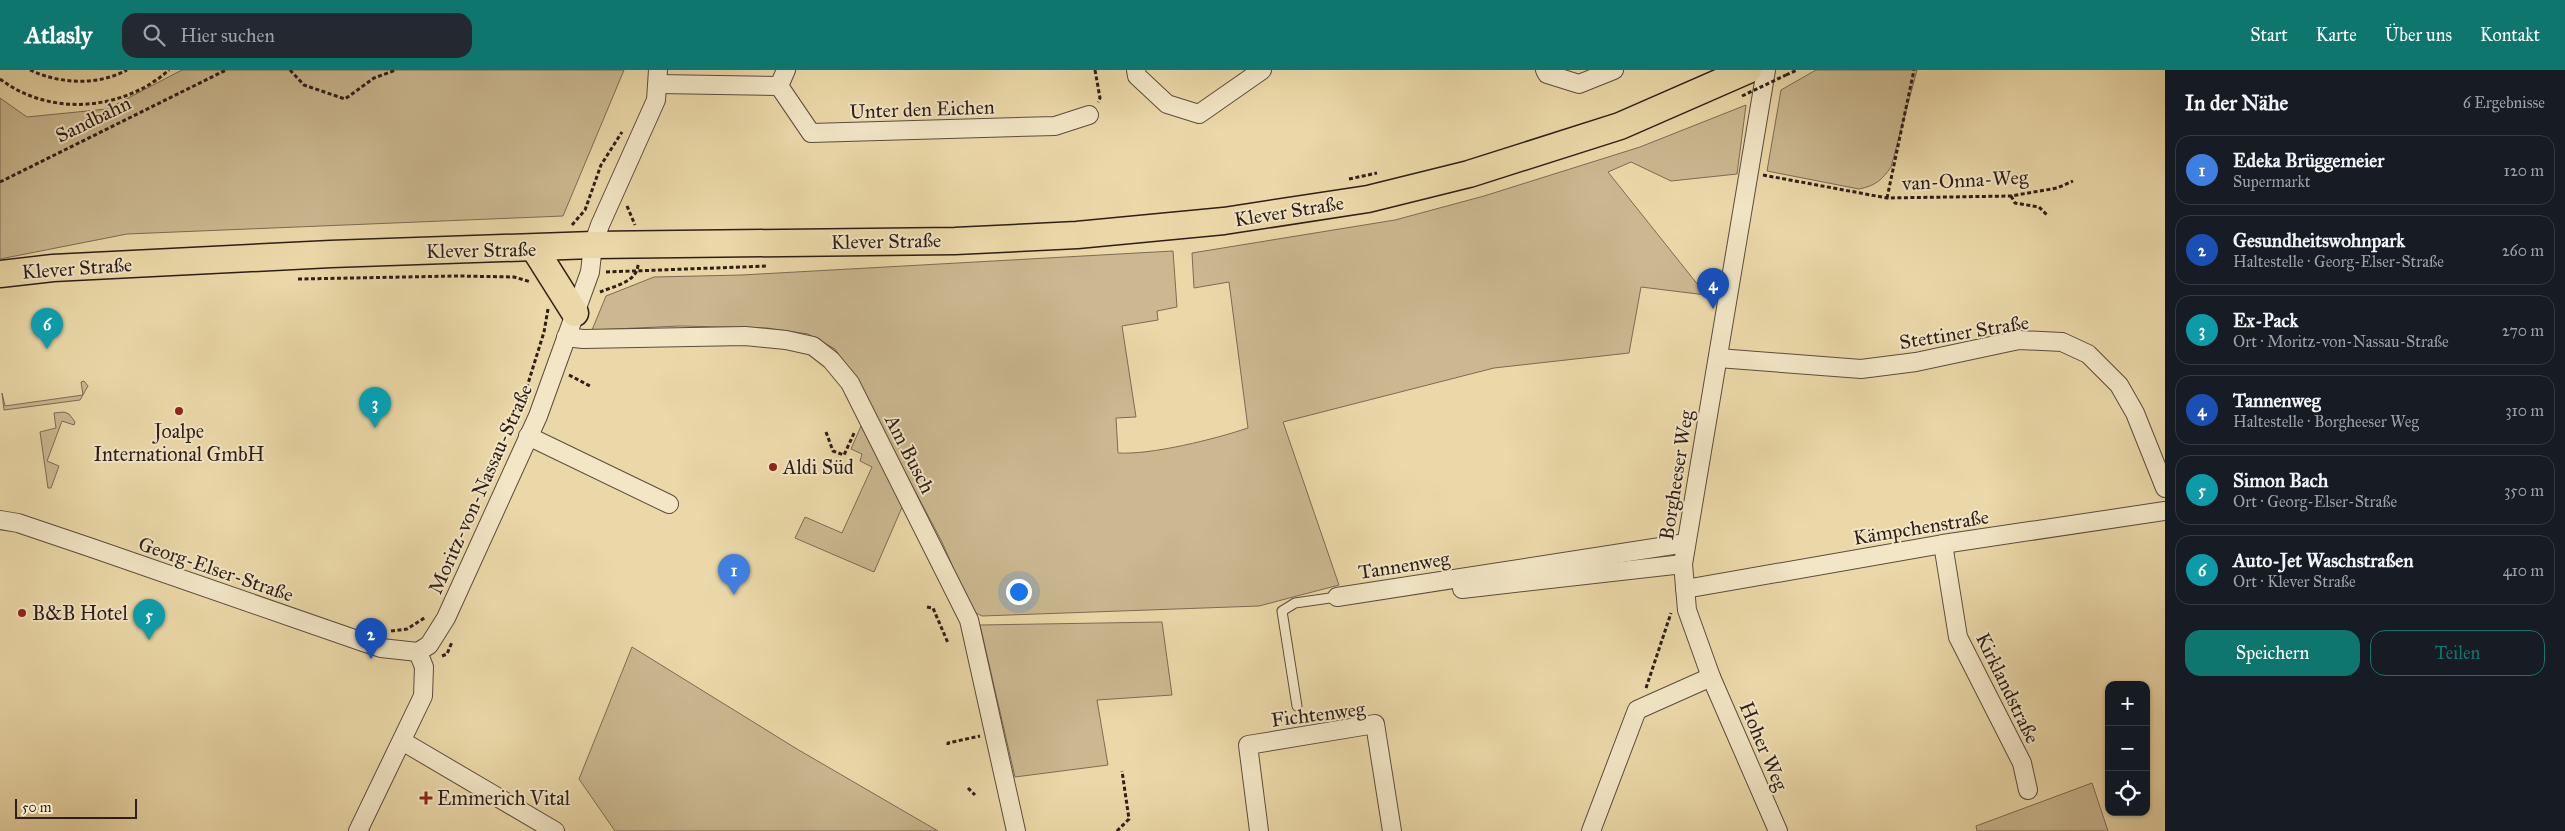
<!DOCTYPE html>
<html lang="de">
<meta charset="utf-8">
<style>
:root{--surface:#171b24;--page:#242831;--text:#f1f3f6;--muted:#9ea1a6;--line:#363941;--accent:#0f766e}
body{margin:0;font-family:"IM FELL Great Primer",serif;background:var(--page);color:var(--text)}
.controls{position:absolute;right:15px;bottom:15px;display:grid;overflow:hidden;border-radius:10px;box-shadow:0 1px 4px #0004}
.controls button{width:45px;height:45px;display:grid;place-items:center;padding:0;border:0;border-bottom:1px solid var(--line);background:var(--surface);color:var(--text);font:25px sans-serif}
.scale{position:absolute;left:15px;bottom:12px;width:122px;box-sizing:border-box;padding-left:5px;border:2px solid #2d1e18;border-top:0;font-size:14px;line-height:18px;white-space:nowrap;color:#2d1e18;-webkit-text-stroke:4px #f2e6c6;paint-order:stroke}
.you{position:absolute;left:1018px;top:521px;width:18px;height:18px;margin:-12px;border:4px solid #fff;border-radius:50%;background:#1a73e8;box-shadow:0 0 0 8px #1a73e833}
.badge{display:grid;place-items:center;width:32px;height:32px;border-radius:50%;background:var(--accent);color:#fff;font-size:16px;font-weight:700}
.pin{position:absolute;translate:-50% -41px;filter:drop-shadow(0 1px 2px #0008)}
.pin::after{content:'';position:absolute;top:26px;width:18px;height:15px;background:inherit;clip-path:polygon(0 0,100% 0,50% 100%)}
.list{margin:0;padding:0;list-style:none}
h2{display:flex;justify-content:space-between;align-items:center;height:65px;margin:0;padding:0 20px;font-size:21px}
h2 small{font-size:16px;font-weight:400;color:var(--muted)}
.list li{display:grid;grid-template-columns:32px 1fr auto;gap:15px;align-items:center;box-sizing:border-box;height:70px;margin:0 10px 10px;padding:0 10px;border:1px solid var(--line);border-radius:15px}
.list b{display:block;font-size:19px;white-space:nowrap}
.list p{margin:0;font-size:16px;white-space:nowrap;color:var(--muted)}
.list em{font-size:16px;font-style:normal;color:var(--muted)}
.actions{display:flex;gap:10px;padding:15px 20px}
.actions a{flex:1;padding:11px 0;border:1px solid var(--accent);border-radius:15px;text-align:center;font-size:18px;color:var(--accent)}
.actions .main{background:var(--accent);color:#fff}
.icon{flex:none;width:28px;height:28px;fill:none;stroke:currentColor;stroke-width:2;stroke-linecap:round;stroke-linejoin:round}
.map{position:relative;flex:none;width:2165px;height:761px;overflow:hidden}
header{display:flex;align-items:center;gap:30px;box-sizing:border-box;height:70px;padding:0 25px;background:var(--accent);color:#fff}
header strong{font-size:24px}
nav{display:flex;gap:28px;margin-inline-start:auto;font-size:18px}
.search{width:350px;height:45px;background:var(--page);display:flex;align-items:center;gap:12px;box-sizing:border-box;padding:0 18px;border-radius:15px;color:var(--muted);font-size:19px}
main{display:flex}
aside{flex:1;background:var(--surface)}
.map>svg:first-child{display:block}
.green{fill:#cbb890;stroke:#7c6b54}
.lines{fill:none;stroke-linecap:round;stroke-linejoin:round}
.service-casing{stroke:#5c4c3c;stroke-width:11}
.minor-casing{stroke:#5c4c3c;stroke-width:20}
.primary-casing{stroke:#2d1e18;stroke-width:29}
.path{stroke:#2d1e18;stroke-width:3;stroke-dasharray:4 2.5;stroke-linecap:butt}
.service{stroke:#f2e6c6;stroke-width:9}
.minor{stroke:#f2e6c6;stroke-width:18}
.primary{stroke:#ebd8a8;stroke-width:26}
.path-bridge{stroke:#2d1e18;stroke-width:3;stroke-dasharray:4 2.5;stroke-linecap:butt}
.poi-dot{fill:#8f2418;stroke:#f2e6c6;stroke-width:2}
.labels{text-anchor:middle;stroke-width:4;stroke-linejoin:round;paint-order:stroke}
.street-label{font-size:20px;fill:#2d1e18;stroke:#f2e6c6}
.poi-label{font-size:20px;fill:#2d1e18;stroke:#f2e6c6;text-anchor:start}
</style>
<header>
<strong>Atlasly</strong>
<div class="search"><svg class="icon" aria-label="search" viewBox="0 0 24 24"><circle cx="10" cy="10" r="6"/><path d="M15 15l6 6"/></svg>Hier suchen</div>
<nav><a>Start</a><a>Karte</a><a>Über uns</a><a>Kontakt</a></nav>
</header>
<main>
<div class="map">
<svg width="2165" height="761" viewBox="0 0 2165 761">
<rect width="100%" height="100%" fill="#ebd8a8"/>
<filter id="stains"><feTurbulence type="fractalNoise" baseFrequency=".004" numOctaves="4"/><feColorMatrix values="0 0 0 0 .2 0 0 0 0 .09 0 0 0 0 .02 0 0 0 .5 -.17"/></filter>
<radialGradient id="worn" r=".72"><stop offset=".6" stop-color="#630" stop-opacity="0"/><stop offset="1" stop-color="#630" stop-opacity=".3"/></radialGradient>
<!-- green -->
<g class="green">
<polygon points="182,0 624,0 563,146 127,164 0,189 0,28 27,47 107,39"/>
<path d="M1816,0h101l-26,97c-9,13 -16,19 -32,22l-92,-18 14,-81z"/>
<path d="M1746,35l-9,69 -66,7 -40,-19 -23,10 98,123 -65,-8 -12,66 -135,15 -211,54 56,163 -80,21 -277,10 -10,-5 -30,-69 -82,-155 -25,-38 -27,-15 -41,-6 -87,-2 -88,4 14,-34 48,-19 88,-2 431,-24 4,56 -20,4 1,9 -36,6 14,91 -20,1 2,35c34,2 97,-14 130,-25l-19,-146 -35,6 -2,-35 203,-33 89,-24 156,-49z"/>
<polygon points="84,311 88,316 80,330 4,340 2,323 5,336 83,325 81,312"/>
<polygon points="64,342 69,344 75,352 74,355 62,351 47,391 59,396 51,418 48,418 40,362 56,358 54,343"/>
<polygon points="861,356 903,435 874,502 795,468 805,447 842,463 872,397 860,391 862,384 851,379"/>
<polygon points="1162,552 1172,625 1097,630 1108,695 1015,707 980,555"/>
<polygon points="632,577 797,679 938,761 615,761 579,709"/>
<polygon points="2092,713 2108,761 1977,761 1976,756"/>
</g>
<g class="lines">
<defs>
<polyline id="service" points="1297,636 1282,541 1295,533 1337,527"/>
<g id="minor">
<polyline points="1136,0 1137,6 1167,34 1199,44 1262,0"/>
<polyline points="1545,0 1547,4 1579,14 1614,0"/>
<polyline points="1766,0 1683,494 1687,540 1711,607 1778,761"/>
<polyline points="658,14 779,16 811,63 1055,56 1089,45"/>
<polyline points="779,16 786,0"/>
<polyline points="566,267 583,269 745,266 786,270 813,276 831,290 850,313 969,550 1016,761"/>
<polyline points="1718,288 1861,299 1916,292 2019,270 2062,272 2088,284 2119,315 2135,343 2165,418"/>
<polyline points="528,366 669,434"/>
<polyline points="0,450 18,453 92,478 363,572 381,578 418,582"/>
<polyline points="1943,474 1958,567 2022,693 2028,720"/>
<polyline points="1462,519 1683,494"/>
<polyline points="1685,519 1943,474 2165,441"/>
<polyline points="1337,527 1686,473"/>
<polyline points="418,582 429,575 446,548 538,346 590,202 593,175 600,155 656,30 658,0"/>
<polyline points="402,671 555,761"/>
<polyline points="358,761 423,626 424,597 418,582"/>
<polyline points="1259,761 1248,675 1375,654 1392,761"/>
<polyline points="1591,761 1637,640 1711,607"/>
</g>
<g id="primary">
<polyline points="534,178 575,243"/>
<polyline points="0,204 53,198 331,184 593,175 955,171 1077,165 1224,151 1368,129 1469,104 1620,56 1748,0"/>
</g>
</defs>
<!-- service casing -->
<use href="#service" class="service-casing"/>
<!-- minor casing -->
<use href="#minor" class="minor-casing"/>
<!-- primary casing -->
<use href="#primary" class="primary-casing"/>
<!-- path -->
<g class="path">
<path d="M30,0c30,14 67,16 97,0"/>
<polyline points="290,0 304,15 345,29 374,8 396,0"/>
<polyline points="1095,0 1100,28 1098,32"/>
<polyline points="1786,5 1797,0"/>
<path d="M0,9c50,38 123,32 169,-9"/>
<polyline points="1763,105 1887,128 2011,126 2057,118 2073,111"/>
<polyline points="1349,109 1377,103"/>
<polyline points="0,112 226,0"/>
<polyline points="2011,126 2015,133 2039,137 2048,146"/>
<polyline points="1887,128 1914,0"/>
<polyline points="627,136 635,155"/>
<polyline points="572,155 585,140 601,95 622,62"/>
<polyline points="606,202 767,196"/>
<polyline points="298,209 458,206 514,207 531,212"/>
<path d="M600,222c14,-6 38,-10 38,-28"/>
<polyline points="569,305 590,316"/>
<polyline points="517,349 544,262 548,239"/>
<polyline points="826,362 833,381 844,385 855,361"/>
<polyline points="927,537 933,538 948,573"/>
<polyline points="391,561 407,559 426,547"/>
<polyline points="442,586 447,584 452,572"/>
<polyline points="1646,618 1671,543"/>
<polyline points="948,675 948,673 980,666"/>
<polyline points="968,718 975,725"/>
<polyline points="1117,761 1129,749 1122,701"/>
</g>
<!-- service -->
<use href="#service" class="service"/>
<!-- minor -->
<use href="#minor" class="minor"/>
<!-- primary -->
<use href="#primary" class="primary"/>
<!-- path-bridge -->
<polyline class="path-bridge" points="1742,26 1786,5"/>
</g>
<!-- markers -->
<g class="poi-dot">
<circle cx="179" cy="341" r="5"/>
<circle cx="773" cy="397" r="5"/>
<circle cx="22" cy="543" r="5"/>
<path d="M423.5 720.5h5v5h5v5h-5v5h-5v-5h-5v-5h5z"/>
</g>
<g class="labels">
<!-- street labels -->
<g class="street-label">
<text transform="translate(922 39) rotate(-2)" y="7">Unter den Eichen</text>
<text transform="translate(93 49) rotate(-26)" y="7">Sandbahn</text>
<text transform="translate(1965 110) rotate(-3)" y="7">van-Onna-Weg</text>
<text transform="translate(1289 141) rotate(-9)" y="7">Klever Straße</text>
<text transform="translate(886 171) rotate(-1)" y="7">Klever Straße</text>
<text transform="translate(481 180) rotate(-1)" y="7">Klever Straße</text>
<text transform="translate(77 198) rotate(-4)" y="7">Klever Straße</text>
<text transform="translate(1964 262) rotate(-9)" y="7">Stettiner Straße</text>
<text transform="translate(910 384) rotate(63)" y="7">Am Busch</text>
<text transform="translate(1676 405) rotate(-81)" y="7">Borgheeser Weg</text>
<text transform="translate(480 419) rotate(-66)" y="7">Moritz-von-Nassau-Straße</text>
<text transform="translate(1921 457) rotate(-9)" y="7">Kämpchenstraße</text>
<text transform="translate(1404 495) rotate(-9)" y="7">Tannenweg</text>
<text transform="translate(216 499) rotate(19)" y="7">Georg-Elser-Straße</text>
<text transform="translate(2008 618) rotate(64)" y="7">Kirklandstraße</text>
<text transform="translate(1318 644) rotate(-7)" y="7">Fichtenweg</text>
<text transform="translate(1764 676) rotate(67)" y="7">Hoher Weg</text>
</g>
<!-- poi labels -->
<g class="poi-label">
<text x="179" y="368" text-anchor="middle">Joalpe<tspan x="179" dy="23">International GmbH</tspan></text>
<text x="783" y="404">Aldi Süd</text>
<text x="32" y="550">B&amp;B Hotel</text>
<text x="437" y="735">Emmerich Vital</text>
</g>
</g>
<rect width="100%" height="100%" filter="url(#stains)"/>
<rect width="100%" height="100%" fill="url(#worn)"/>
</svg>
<div class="controls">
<button>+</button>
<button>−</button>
<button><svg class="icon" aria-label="locate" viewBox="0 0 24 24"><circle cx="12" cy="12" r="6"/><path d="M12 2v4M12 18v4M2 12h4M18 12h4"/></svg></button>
</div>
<div class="scale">50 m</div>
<div class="you"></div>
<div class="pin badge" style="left:734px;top:525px;background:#3f7fe0">1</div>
<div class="pin badge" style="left:371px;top:589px;background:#1a4fb4">2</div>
<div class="pin badge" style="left:375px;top:358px;background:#0f9aa8">3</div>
<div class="pin badge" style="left:1713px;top:239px;background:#1a4fb4">4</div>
<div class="pin badge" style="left:149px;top:570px;background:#0f9aa8">5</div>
<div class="pin badge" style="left:47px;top:279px;background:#0f9aa8">6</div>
</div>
<aside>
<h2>In der Nähe<small>6 Ergebnisse</small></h2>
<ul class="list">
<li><span class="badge" style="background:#3f7fe0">1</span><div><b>Edeka Brüggemeier</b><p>Supermarkt</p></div><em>120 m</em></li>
<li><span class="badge" style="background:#1a4fb4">2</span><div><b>Gesundheitswohnpark</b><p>Haltestelle · Georg-Elser-Straße</p></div><em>260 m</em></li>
<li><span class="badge" style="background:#0f9aa8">3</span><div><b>Ex-Pack</b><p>Ort · Moritz-von-Nassau-Straße</p></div><em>270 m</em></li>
<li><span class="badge" style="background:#1a4fb4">4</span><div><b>Tannenweg</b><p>Haltestelle · Borgheeser Weg</p></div><em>310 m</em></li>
<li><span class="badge" style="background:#0f9aa8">5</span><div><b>Simon Bach</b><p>Ort · Georg-Elser-Straße</p></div><em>350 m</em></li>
<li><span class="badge" style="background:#0f9aa8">6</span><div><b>Auto-Jet Waschstraßen</b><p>Ort · Klever Straße</p></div><em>410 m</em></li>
</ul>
<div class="actions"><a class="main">Speichern</a><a>Teilen</a></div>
</aside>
</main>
